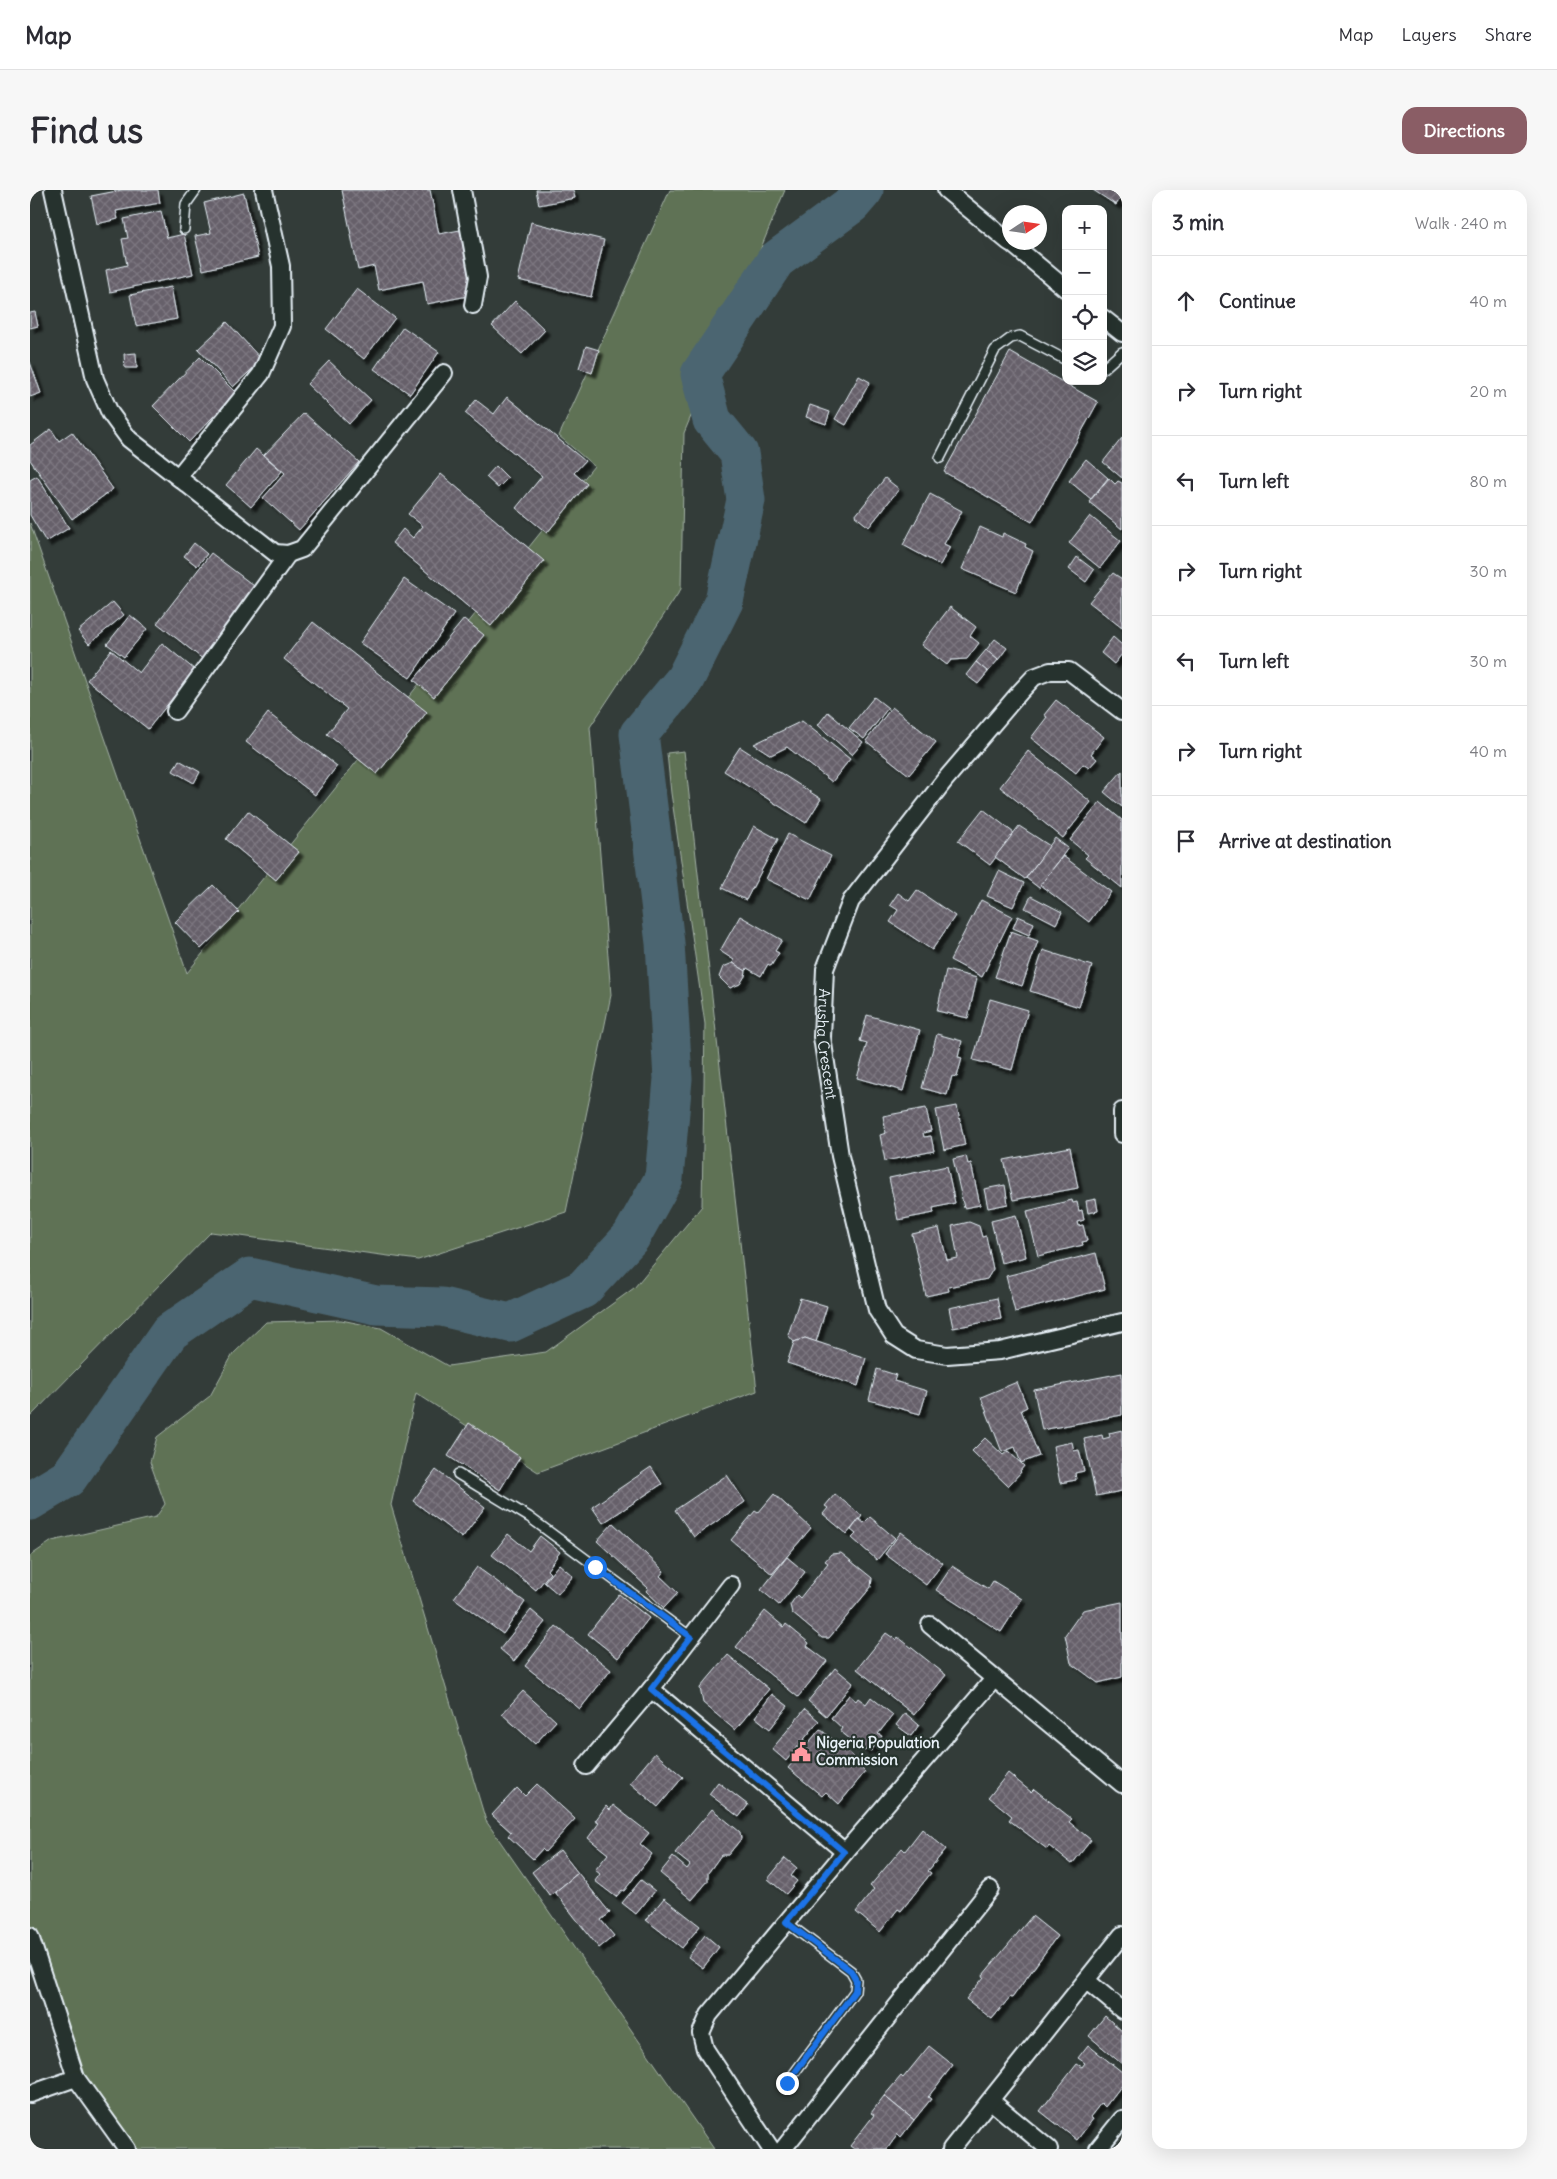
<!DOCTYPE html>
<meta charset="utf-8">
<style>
:root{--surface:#fff;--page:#f7f7f7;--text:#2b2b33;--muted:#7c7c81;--line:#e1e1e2;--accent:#8a5d65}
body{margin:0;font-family:Delius,sans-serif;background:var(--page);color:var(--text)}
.controls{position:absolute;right:15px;top:15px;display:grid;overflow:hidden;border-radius:10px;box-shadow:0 5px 20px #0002}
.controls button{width:45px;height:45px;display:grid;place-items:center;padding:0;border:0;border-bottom:1px solid var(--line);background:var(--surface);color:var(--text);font:25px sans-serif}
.compass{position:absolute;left:972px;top:15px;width:45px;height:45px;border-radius:50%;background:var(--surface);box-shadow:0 5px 20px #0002;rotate:78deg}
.stop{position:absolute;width:15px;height:15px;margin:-11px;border:4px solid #1a73e8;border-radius:50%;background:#fff}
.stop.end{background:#1a73e8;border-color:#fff;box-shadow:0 1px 5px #0008}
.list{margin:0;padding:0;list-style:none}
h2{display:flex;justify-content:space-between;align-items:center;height:65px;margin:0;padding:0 20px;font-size:21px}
h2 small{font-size:16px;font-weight:400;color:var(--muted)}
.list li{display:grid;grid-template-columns:32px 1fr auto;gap:15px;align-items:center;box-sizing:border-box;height:90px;padding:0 20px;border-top:1px solid var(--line)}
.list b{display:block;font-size:19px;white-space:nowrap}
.list em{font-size:16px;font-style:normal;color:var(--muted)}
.icon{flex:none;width:28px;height:28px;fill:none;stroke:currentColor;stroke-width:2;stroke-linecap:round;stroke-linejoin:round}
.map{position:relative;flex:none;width:1092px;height:1959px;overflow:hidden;border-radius:15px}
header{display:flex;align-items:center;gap:30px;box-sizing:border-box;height:70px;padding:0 25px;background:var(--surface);border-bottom:1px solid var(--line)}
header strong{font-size:24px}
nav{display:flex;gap:28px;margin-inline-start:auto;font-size:18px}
.intro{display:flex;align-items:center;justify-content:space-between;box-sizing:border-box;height:120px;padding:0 30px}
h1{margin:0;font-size:35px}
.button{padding:12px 22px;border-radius:15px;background:var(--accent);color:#fff;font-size:18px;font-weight:700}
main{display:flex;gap:30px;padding:0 30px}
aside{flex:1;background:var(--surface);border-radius:15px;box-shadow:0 5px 20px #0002}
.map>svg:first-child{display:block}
.grass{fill:#5f7255;stroke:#a4b2a6}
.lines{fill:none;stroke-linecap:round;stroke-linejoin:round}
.river{stroke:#4c6571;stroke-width:39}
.building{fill:url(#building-cross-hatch);stroke:#e8f1f8;filter:url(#shadow)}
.lane-casing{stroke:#e8f1f8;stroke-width:12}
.street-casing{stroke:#e8f1f8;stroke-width:20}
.lane{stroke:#26332d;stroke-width:9}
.street{stroke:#26332d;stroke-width:16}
.tram{stroke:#e8f1f8;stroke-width:1}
.route{stroke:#1a73e8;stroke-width:6}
.labels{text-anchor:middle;stroke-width:4.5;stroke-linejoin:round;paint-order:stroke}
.street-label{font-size:15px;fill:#e8f1f8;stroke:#26332d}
.poi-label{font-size:15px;font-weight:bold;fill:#e8f1f8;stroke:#26332d;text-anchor:start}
</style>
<header>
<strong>Map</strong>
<nav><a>Map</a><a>Layers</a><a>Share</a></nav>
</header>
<div class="intro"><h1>Find us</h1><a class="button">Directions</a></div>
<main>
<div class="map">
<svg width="1092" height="1959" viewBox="0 0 1092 1959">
<defs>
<pattern id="building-cross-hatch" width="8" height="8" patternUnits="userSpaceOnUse" patternTransform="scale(1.25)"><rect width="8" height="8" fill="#66606a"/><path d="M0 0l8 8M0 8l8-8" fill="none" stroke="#7c7780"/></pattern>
<filter id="shadow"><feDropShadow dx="4.5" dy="4.5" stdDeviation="1" flood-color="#0009"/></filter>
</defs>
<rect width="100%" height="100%" fill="#333c39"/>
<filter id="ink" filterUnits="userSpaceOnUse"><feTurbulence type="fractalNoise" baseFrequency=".02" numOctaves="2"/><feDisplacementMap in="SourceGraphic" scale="10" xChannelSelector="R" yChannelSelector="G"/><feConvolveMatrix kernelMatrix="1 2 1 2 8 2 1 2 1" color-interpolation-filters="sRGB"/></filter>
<g filter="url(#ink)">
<!-- grass -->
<g class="grass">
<polygon points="640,0 755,0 654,243 651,399 560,537 581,805 536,1022 388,1070 181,1042 0,1227 0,333 157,783 564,276 529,246"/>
<polygon points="654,561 727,1201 508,1282 386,1203 361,1315 456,1631 684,1959 97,1959 46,1888 0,1746 0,1366 22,1351 126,1327 135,1314 120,1272 127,1247 180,1206 203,1164 236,1132 311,1130 351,1138 418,1176 516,1162 604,1098 672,1016 675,834 641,603 637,563"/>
</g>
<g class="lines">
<!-- river -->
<polyline class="river" points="0,1311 38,1288 140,1142 220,1087 346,1115 412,1117 480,1133 553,1099 601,1047 634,988 643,889 635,753 609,544 655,489 694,411 716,310 709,263 682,230 670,184 746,70 822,14 834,0"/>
</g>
<!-- building -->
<g class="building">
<polygon points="92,0 128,0 130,13 86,21 88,29 67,34 61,6"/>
<polygon points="312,0 400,0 409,44 430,40 443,105 397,114 393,91 349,100 344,76 328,80"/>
<polygon points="506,0 543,0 545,8 509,15"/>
<polygon points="1063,0 1092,0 1092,6 1086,15"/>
<polygon points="214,3 228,67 173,80 165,46 181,43 174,13"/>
<polygon points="131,21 137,48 154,44 163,84 80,102 76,80 97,75 92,49 98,48 94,29"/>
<polygon points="501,32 574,50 561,107 488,90"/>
<polygon points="141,97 147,129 106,136 100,105"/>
<polygon points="327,99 365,128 334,169 296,139"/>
<polygon points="485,111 515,140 492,164 462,136"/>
<polygon points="5,122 8,136 0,138 0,123"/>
<polygon points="197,132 232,170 203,197 168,159"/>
<polygon points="373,137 409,162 380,204 344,179"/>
<polygon points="556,156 569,160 562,183 549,178"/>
<polygon points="980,162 1068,212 1002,332 914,282"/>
<polygon points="106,163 107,178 95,178 94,164"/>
<polygon points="170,167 206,203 159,252 123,216"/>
<polygon points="299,171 341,210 319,234 277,194"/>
<polygon points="0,172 11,203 0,207"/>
<polygon points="829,186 840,192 816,235 805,229"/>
<polygon points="477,207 555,271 544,283 557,294 517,343 486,318 512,286 435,223 446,210 464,224"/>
<polygon points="780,215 800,222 796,234 776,227"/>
<polygon points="274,223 329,272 269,340 233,308 255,283 234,265"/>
<polygon points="21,239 29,251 42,242 83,299 42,329 0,270 0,255"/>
<polygon points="1092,248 1092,288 1073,272"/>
<polygon points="226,259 252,281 221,317 196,295"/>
<polygon points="1056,269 1078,288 1061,309 1039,291"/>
<polygon points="466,276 478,288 468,298 456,287"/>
<polygon points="411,284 514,371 461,436 362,353 373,339 383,348 393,336 378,324"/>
<polygon points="7,286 39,338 16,352 0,325 0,290"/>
<polygon points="855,288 869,299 839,337 825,326"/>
<polygon points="1079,288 1085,294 1088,291 1092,293 1092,339 1059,312"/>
<polygon points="900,304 932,321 914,354 920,357 910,375 873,355"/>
<polygon points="1060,326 1091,351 1070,378 1039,353"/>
<polygon points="950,337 972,347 973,343 996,354 995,357 1003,361 986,402 932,379"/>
<polygon points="164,353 177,364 167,376 154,366"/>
<polygon points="181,363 228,399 174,470 127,433"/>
<polygon points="1047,367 1064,380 1056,392 1039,379"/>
<polygon points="1083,383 1092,389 1092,438 1059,412"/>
<polygon points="374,389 424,424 380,488 330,453"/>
<polygon points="83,412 94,425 59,454 48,441"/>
<polygon points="920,417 946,437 940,446 949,453 937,469 921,470 917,475 891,455"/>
<polygon points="100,425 117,439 94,467 77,454"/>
<polygon points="434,429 454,445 404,507 384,490"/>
<polygon points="283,432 397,522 347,584 297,544 317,519 254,469"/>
<polygon points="1083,447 1092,455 1092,464 1084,474 1071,463"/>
<polygon points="965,449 977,458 968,470 956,460"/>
<polygon points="132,453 165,480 118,539 57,490 81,460 109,483"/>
<polygon points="956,460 968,470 958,482 946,472"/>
<polygon points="946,472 958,482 948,494 936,485"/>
<polygon points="844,507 858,518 834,549 819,538"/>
<polygon points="1026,510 1074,547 1061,564 1067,569 1059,578 1053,574 1046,583 1001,548 1017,527 1014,525"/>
<polygon points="862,517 906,552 879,585 836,551"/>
<polygon points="798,522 833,552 822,565 788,535"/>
<polygon points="238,523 307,576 285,605 216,552"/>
<polygon points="772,531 820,569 802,592 757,557 741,565 724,554"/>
<polygon points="710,557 791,609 776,633 694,581"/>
<polygon points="998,561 1061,612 1033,648 970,597"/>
<polygon points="149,570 170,582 164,593 143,581"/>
<polygon points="1092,581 1092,617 1074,602"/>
<polygon points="1070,612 1092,630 1092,698 1055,668 1058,665 1040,650"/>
<polygon points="953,619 984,643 960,675 928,651"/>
<polygon points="218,621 269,662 246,690 196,649"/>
<polygon points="724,636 748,649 716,710 692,698"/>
<polygon points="989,636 1020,656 995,689 965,667"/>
<polygon points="758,644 801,666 780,710 736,689"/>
<polygon points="1025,648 1038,658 1009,698 996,688"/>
<polygon points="1033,666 1081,702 1059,732 1010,695"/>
<polygon points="969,681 994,693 983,717 957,706"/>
<polygon points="183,695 209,722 171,759 145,732"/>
<polygon points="887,700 925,726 902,760 860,732 868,720 860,715 868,703 879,711"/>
<polygon points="1001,706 1032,722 1026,734 995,718"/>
<polygon points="951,710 982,726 952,787 920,770"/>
<polygon points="710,726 752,750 745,761 749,763 741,776 738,774 731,786 717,778 716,781 703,773 704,770 690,761"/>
<polygon points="988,726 1004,733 999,745 983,738"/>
<polygon points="981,741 1008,751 992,796 965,787"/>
<polygon points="1013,760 1062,776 1049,817 1000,801"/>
<polygon points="703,773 716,781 715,786 710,794 700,798 689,787 693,777"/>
<polygon points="916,780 947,788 938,828 907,821"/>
<polygon points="960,809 998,820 982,880 943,870"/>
<polygon points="837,825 890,840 873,901 827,888 837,853 830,851"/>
<polygon points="907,844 932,851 928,867 932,868 927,887 922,886 917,905 892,898"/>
<polygon points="927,916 935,955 914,960 906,920"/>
<polygon points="896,918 901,941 893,943 894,947 901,946 904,961 855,971 850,945 856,943 853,926"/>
<polygon points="1040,957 1048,998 983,1010 974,970"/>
<polygon points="936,966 938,974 941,973 950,1015 934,1018 923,969"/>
<polygon points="917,976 925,1013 903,1018 904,1023 868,1030 859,988"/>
<polygon points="975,995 978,1014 958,1018 954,999"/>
<polygon points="1066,1009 1068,1021 1058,1023 1056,1011"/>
<polygon points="1042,1010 1043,1013 1047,1012 1049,1021 1052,1020 1054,1030 1047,1032 1048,1036 1053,1035 1057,1051 1052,1052 1053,1055 1008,1066 997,1021"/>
<polygon points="986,1025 996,1067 971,1073 961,1031"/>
<polygon points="939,1032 949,1036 952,1047 956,1046 963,1079 957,1089 918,1097 919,1101 896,1106 882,1044 909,1038 917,1070 928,1068 922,1036"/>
<polygon points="1066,1063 1075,1099 985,1122 976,1086"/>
<polygon points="770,1108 797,1116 786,1152 775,1148 764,1152 758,1145"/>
<polygon points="967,1108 971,1129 923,1138 919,1118"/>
<polygon points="775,1148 836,1168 828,1196 757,1173 764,1152"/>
<polygon points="847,1179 866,1185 864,1191 897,1201 890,1224 839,1210"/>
<polygon points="1092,1183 1092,1225 1012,1240 1004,1200"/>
<polygon points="987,1192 997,1217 991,1220 1009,1266 991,1273 985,1257 972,1262 951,1207"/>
<polygon points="439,1233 490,1267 470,1300 418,1266"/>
<polygon points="1092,1240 1092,1301 1066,1306 1054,1249 1072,1245 1073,1249 1080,1247 1079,1243"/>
<polygon points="955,1248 973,1265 978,1261 994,1276 990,1281 991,1282 978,1296 942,1261"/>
<polygon points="1042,1252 1044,1261 1049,1260 1054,1281 1045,1283 1046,1290 1030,1293 1023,1256"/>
<polygon points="621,1277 632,1294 573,1333 562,1317"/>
<polygon points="406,1280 455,1317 432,1348 383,1311"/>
<polygon points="697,1285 715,1312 664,1347 645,1320"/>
<polygon points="744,1304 781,1338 742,1384 701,1350 725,1321 728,1323"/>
<polygon points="805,1304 832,1326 817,1344 793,1324 798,1318 795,1316"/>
<polygon points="840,1327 865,1348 847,1370 822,1348 826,1344 821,1340 829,1329 834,1333"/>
<polygon points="583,1333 634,1381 630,1386 648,1403 634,1418 616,1401 618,1398 567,1351"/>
<polygon points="871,1342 913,1373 896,1395 855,1364"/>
<polygon points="478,1344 499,1361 510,1346 530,1362 517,1380 520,1383 506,1400 462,1365"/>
<polygon points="811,1363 842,1388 841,1397 799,1448 792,1448 762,1423 760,1415 767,1405 770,1408 798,1373 795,1371 801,1364"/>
<polygon points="757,1367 775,1382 749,1415 731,1400"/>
<polygon points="529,1374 543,1386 528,1404 514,1392"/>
<polygon points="922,1376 958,1399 963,1391 992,1409 971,1442 906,1400"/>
<polygon points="447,1377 495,1412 473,1444 424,1408"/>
<polygon points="589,1404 619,1428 588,1468 558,1444"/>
<polygon points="1092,1412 1092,1487 1068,1493 1041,1473 1035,1445 1053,1420"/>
<polygon points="501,1420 515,1432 484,1471 470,1459"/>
<polygon points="735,1421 754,1437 756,1434 779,1453 777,1456 797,1471 768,1507 706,1457"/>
<polygon points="526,1436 581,1480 550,1519 495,1476"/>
<polygon points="856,1443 866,1450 868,1447 916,1485 884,1525 827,1479"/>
<polygon points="698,1465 739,1499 705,1540 673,1513 670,1498"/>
<polygon points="805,1478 823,1493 796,1526 778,1511"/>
<polygon points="493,1501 526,1531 505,1554 472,1524"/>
<polygon points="742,1504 758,1516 740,1539 725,1527"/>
<polygon points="819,1505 826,1511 828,1508 836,1514 841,1507 863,1525 848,1544 852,1546 841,1561 837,1558 835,1561 810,1541 812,1538 801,1528"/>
<polygon points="775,1519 789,1531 756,1571 742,1559"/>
<polygon points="875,1523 889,1535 881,1546 866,1535"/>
<polygon points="790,1539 824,1567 822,1570 835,1582 809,1614 796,1602 792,1606 758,1578"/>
<polygon points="625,1563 653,1587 628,1617 600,1593"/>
<polygon points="978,1583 1001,1602 1004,1599 1042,1629 1039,1632 1061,1650 1042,1674 1019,1656 1017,1659 979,1630 982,1626 959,1607"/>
<polygon points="688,1592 718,1615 709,1627 679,1604"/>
<polygon points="507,1594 545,1629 515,1662 512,1659 503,1669 478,1646 481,1642 462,1625 487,1598 495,1606"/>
<polygon points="583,1615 619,1643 610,1654 622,1664 594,1701 592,1700 586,1707 565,1691 570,1684 565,1680 578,1664 558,1648 569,1633 565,1631 576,1616 580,1620"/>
<polygon points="682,1619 710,1642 711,1649 698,1665 691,1665 678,1683 678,1691 662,1710 630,1683 643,1667 657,1679 660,1675 645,1663"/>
<polygon points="892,1639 916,1659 898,1681 901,1683 871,1721 868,1719 850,1742 826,1722 844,1699 840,1696 872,1658 875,1661"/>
<polygon points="530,1660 548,1683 520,1706 502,1682"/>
<polygon points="755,1668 767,1678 761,1686 767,1691 756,1704 738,1689"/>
<polygon points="548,1683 580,1723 571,1730 584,1746 569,1758 525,1702"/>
<polygon points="611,1690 625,1701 606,1724 592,1713"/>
<polygon points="634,1708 670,1736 652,1758 616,1730"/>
<polygon points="1002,1726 1027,1746 982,1808 980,1807 962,1829 936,1809 954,1787 953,1785"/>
<polygon points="675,1745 689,1757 673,1778 658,1767"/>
<polygon points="1075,1826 1092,1841 1092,1874 1059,1846"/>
<polygon points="1058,1855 1092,1882 1092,1895 1075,1917 1071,1913 1060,1927 1063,1929 1047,1950 1010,1921 1047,1874 1052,1877 1055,1873 1048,1868"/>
<polygon points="899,1856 923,1875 898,1907 901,1909 884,1930 854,1906 871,1886 873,1888"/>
<polygon points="854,1906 884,1930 871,1947 868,1944 857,1959 824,1959 820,1956 844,1925 841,1923"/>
</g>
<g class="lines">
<defs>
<g id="lane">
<polyline points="154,39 156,14 166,0"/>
<polyline points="1073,179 1092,162"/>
<polyline points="910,268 965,160 981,148 990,146 1036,170"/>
<polyline points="428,1284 499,1327 661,1447"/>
<polyline points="756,1732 821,1781 826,1790 825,1801 757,1893"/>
</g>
<g id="street">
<polyline points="23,0 65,189 80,223 99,249 245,363 258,364 272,359 414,183"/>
<polyline points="432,0 448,87 443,115"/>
<polyline points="916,0 979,52"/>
<polyline points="980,52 1036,99"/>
<polyline points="1073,128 1092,143"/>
<polyline points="148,287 231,184 252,136 251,76 234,0"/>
<polyline points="145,521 258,364"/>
<path id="s1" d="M1092,521l-53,-40h-19l-16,6 -14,15 -76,89 -93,120 -26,68 -3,68 18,119 37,154 17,26 22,14 31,5 53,-4 122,-29"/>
<polyline points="1092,921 1092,944"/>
<polyline points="900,1435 1092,1594"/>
<polyline points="621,1499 815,1662"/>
<polyline points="556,1576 621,1499 701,1395"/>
<polyline points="0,1746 46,1888 97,1959"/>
<polyline points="1057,1791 1092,1820"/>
<polyline points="0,1904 46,1888"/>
<polyline points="961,1911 1019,1959"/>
<polyline points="741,1959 675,1859 671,1843 679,1825 815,1662 964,1489"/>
<polyline points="753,1959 960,1699"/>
<polyline points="921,1959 1092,1745"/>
<polyline points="1068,1959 1092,1929"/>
</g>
</defs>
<!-- lane casing -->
<use href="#lane" class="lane-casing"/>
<!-- street casing -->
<use href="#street" class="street-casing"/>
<!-- lane -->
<use href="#lane" class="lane"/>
<!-- street -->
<use href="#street" class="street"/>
<!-- tram -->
<polyline class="tram" points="0,1957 1,1959"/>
</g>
</g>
<g class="lines" filter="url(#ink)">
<!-- route -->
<polyline class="route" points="565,1377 661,1447 621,1499 814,1662 756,1732 821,1781 826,1790 825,1801 757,1893"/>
</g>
<!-- icons -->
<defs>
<symbol id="civic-bare" viewBox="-9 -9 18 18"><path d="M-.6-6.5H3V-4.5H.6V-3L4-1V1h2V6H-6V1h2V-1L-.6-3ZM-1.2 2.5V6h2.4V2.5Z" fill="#ff9aa2" stroke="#26332d" stroke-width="2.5" paint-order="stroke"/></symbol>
</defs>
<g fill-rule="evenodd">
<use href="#civic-bare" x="757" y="1548" width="28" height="28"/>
</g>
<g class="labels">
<!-- street labels -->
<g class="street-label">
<text dy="5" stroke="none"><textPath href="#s1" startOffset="540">Arusha Crescent</textPath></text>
</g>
<!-- poi labels -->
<g class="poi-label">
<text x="786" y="1558">Nigeria Population<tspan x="786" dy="17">Commission</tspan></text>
</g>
</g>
</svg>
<div class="controls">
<button>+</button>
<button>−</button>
<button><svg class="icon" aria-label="locate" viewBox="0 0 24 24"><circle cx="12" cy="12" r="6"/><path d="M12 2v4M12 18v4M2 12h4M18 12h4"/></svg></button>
<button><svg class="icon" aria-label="layers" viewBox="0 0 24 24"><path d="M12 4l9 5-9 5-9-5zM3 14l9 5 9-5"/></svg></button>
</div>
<svg class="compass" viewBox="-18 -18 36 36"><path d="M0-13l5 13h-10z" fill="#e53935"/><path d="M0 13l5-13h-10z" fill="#7c7c81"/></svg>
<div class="stop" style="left:565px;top:1377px"></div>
<div class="stop end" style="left:757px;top:1893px"></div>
</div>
<aside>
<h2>3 min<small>Walk · 240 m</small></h2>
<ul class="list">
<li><svg class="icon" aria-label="ahead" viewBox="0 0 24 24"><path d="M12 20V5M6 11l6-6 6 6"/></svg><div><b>Continue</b></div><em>40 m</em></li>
<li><svg class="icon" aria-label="right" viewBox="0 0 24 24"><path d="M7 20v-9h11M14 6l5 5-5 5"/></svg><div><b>Turn right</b></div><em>20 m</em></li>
<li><svg class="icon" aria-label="left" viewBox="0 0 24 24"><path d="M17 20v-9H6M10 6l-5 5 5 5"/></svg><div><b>Turn left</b></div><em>80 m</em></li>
<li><svg class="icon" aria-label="right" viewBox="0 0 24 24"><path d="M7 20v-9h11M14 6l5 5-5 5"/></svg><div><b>Turn right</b></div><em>30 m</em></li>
<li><svg class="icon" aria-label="left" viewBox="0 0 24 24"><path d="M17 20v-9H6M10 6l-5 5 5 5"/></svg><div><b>Turn left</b></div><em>30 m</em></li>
<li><svg class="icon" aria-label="right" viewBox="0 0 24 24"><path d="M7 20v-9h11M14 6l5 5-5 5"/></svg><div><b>Turn right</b></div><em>40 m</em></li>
<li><svg class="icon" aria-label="arrive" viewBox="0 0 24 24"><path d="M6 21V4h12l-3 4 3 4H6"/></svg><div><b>Arrive at destination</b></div></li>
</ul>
</aside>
</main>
